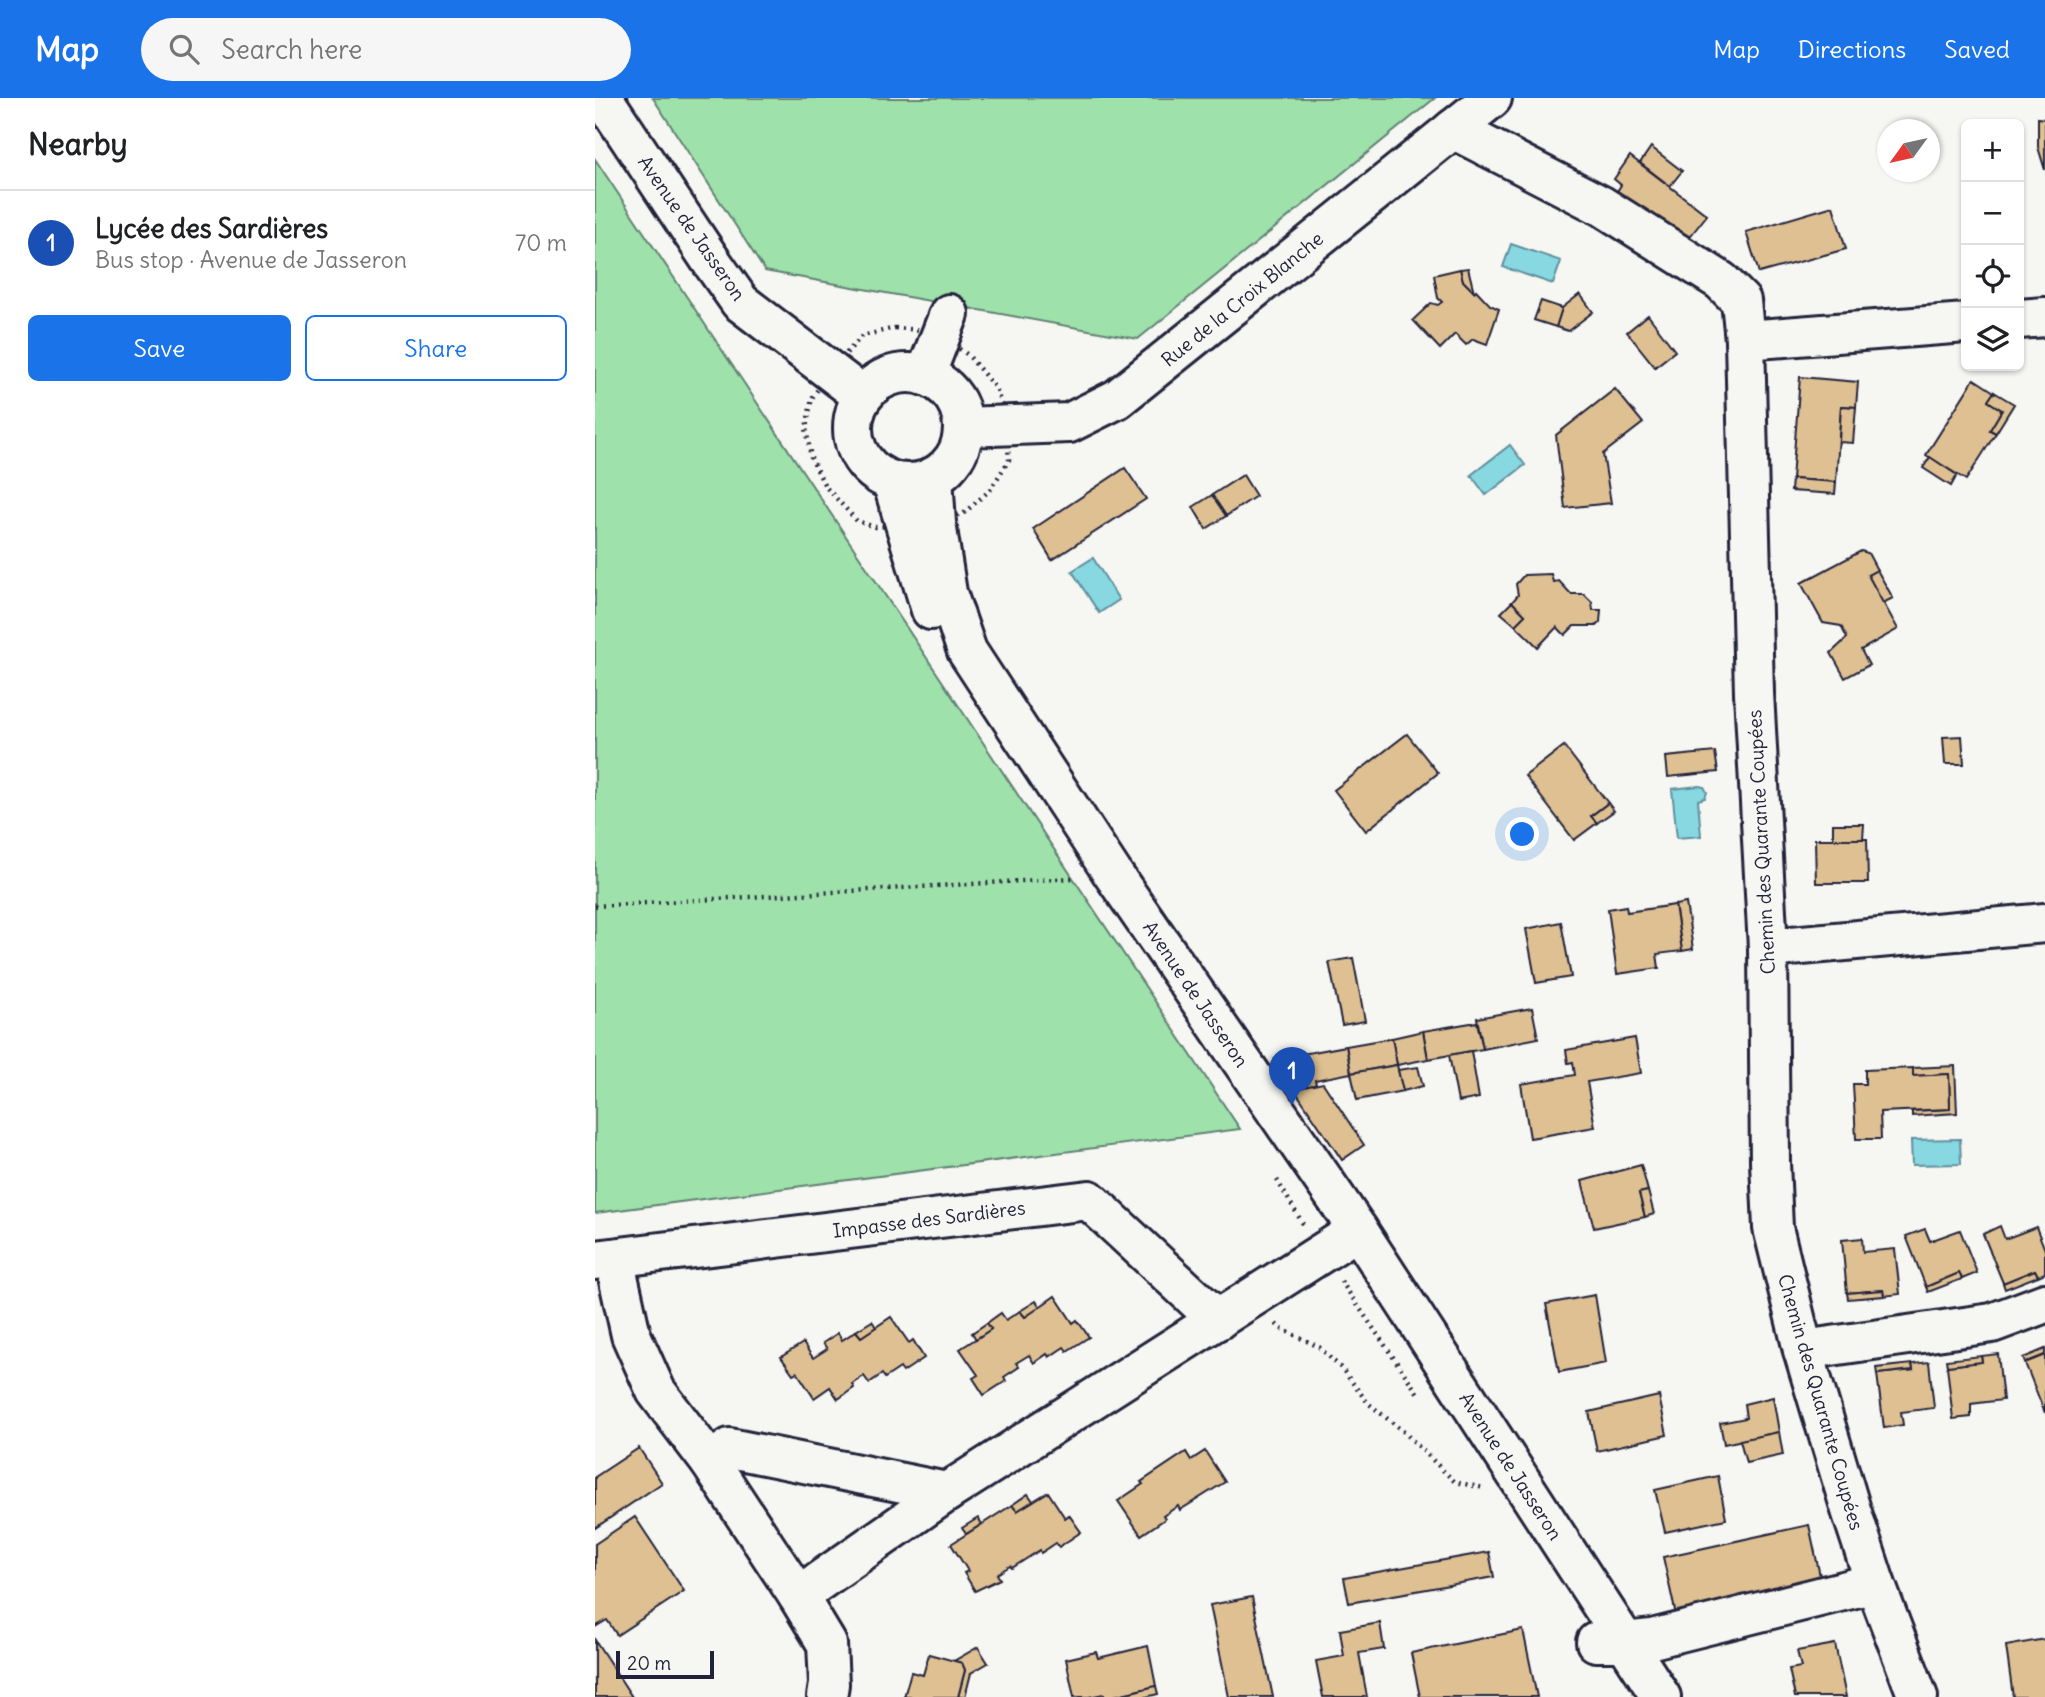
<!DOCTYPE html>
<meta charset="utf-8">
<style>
:root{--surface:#fff;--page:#f6f6f6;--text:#202124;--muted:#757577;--line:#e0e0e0;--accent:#1a73e8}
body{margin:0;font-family:Delius,sans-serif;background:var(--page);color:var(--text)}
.controls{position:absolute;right:21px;top:21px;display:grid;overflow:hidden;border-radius:10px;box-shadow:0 2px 5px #0004}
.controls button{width:63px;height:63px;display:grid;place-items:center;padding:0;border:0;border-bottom:2px solid var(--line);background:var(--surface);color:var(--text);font:35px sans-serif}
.compass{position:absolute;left:1282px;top:21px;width:63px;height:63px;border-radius:50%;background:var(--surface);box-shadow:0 2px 5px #0004;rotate:237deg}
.scale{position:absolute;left:21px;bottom:18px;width:98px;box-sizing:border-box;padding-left:7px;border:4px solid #22223b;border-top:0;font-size:19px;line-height:24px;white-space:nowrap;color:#22223b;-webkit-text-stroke:5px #f6f6f2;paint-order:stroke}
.you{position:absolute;left:928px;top:737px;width:24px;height:24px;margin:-18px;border:5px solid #fff;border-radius:50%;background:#1a73e8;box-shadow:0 0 0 10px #1a73e833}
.badge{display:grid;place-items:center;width:46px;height:46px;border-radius:50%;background:var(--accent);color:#fff;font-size:23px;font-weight:700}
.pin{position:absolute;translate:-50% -58px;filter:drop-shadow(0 2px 4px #0008)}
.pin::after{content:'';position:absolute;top:37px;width:24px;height:21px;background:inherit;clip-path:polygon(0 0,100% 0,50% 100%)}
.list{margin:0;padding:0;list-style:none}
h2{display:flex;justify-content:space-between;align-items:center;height:91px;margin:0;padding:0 28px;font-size:30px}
h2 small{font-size:23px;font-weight:400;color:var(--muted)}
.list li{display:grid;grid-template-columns:46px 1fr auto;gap:21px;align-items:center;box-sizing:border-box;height:105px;padding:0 28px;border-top:2px solid var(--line)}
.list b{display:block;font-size:26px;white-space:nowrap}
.list p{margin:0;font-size:23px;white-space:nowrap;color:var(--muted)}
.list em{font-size:23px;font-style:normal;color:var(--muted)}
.actions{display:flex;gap:14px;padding:21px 28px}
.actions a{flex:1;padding:16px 0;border:2px solid var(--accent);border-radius:10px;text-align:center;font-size:24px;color:var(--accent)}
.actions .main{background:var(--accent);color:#fff}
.icon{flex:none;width:38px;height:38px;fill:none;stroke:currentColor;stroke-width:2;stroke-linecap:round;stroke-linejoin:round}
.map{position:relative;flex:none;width:1450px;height:1599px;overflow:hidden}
header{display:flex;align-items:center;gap:42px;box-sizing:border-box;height:98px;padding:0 35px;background:var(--accent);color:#fff}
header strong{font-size:33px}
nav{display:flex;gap:38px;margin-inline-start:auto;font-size:24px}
.search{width:490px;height:63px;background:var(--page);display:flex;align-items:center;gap:18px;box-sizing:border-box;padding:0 24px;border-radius:38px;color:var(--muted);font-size:26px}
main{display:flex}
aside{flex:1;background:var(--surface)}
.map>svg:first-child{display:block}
.grass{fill:#9fe1ab;stroke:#608273;stroke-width:2}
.water{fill:#87d8e0;stroke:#5f8f9e;stroke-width:2}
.building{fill:#dec092;stroke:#22223b;stroke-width:2}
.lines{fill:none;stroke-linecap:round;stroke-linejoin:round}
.minor-casing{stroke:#22223b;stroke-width:44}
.major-casing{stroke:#22223b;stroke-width:44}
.path{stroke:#22223b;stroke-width:4.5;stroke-dasharray:2 5;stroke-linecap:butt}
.minor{stroke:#f6f6f2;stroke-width:38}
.major{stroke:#f6f6f2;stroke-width:38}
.labels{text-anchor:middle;stroke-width:5;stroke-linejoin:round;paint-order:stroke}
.street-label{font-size:19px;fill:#22223b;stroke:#f6f6f2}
</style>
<header>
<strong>Map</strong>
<div class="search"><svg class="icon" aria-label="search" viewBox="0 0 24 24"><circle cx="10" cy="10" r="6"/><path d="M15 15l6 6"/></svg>Search here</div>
<nav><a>Map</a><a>Directions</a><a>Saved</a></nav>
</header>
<main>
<aside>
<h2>Nearby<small></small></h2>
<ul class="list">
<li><span class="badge" style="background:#1a4fb4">1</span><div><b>Lycée des Sardières</b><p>Bus stop · Avenue de Jasseron</p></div><em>70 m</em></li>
</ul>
<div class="actions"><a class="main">Save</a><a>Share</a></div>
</aside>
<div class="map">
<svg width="1450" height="1599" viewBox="0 0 1450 1599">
<rect width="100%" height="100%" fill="#f6f6f2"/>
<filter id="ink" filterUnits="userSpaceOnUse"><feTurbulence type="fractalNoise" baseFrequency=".0143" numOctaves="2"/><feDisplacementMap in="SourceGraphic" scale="14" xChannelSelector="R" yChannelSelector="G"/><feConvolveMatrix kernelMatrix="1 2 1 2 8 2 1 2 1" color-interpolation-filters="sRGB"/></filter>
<g filter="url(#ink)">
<!-- grass -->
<g class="grass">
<polygon points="58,0 840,0 543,241 170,173"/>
<polygon points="0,61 645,1031 0,1115"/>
</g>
<!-- water -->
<g class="water">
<polygon points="916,146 966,163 958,186 908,169"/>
<polygon points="915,347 930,367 891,397 876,377"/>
<polygon points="498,460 524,502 504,515 477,473"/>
<polygon points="1104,688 1109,689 1112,694 1110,700 1103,702 1106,738 1082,740 1077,691"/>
<polygon points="1365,1041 1366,1066 1317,1067 1316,1042"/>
</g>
<!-- building -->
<g class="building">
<polygon points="1443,20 1450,21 1450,72 1443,49"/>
<polygon points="1056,49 1087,73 1075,88 1045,65"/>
<polygon points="1035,58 1112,117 1089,146 1019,98 1026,87 1019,81"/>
<polygon points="1238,108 1251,151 1164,175 1151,134"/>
<polygon points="873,170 879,194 868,183 865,171"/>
<polygon points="865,171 868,183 879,194 881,192 895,207 904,211 892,246 878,241 871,247 860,236 845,251 818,222 836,205 843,207 847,204 843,200 839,177"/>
<polygon points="985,196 998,214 973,233 961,229 967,210"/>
<polygon points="946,203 967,210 961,229 939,222"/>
<polygon points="1053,217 1080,253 1060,269 1032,234"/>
<polygon points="1205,279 1263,284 1261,309 1246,308 1241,384 1197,381"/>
<polygon points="1379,281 1399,294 1393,303 1407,312 1395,332 1401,335 1371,382 1331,357"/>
<polygon points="1020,291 1048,325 1008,356 1016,405 970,410 961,337"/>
<polygon points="1399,294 1419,306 1401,335 1395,332 1407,312 1393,303"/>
<polygon points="1246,308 1261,309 1258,345 1244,344"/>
<polygon points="1335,359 1362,377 1356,388 1328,370"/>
<polygon points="530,370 551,401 457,462 438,431"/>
<polygon points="648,377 661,398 631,418 617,397"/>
<polygon points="1197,381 1241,384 1240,396 1196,393"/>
<polygon points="617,397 631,418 611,431 598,409"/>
<polygon points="1266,453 1273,455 1282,472 1273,477 1303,531 1266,552 1274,567 1250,580 1236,555 1252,540 1246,528 1228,525 1206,485"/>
<polygon points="1282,472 1298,500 1288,505 1273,477"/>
<polygon points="956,476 958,484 964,483 976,496 989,496 997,504 998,512 1006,512 1005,524 1001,528 979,528 970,537 962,529 943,549 920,527 930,517 917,504 923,497 921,486 929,477"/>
<polygon points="917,504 930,517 920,527 906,515"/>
<polygon points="812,636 843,675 771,733 739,692"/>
<polygon points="1367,638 1369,666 1350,666 1348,639"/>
<polygon points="969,648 1013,705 996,718 1002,725 979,742 930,678"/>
<polygon points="1120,654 1123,674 1073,679 1071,659"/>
<polygon points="1013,705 1019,713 1002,725 996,718"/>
<polygon points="1238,726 1269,726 1268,741 1238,741"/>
<polygon points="1220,741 1272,741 1273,785 1221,785"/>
<polygon points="1091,805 1098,851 1087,853 1080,807"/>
<polygon points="1080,807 1087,853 1062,856 1064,870 1022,876 1013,811 1031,808 1032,814"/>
<polygon points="966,824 976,879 941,885 931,831"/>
<polygon points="758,860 770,923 747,927 734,864"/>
<polygon points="937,910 943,940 888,951 882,920"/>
<polygon points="882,924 888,951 833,961 828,933"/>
<polygon points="828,933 833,961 802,967 797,940"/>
<polygon points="797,940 802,967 756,975 751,948"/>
<polygon points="1040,940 1046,975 992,984 1000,1029 935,1040 926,986 980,977 978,964 973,965 971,952"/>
<polygon points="751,948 756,975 720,982 721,987 699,991 680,961"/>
<polygon points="876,953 884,1000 863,1004 854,957"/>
<polygon points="802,967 808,993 762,1002 756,975"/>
<polygon points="1360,968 1362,1015 1317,1018 1317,1013 1355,1011 1354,976 1318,978 1318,970"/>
<polygon points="823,969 828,988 808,993 803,972"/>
<polygon points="1318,970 1318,978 1354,976 1355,1011 1285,1014 1286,1041 1261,1041 1258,986 1270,986 1270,972"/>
<polygon points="728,985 769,1047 747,1062 699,991"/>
<polygon points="1046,1067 1053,1093 1044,1095 1050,1119 999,1130 987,1083"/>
<polygon points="1053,1093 1059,1116 1050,1119 1044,1095"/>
<polygon points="1405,1128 1410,1141 1441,1129 1450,1152 1450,1175 1443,1178 1440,1172 1408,1185 1388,1136"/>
<polygon points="1330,1131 1335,1143 1365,1132 1382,1175 1367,1181 1364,1175 1331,1189 1311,1138"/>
<polygon points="1267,1140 1268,1154 1300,1151 1305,1196 1289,1198 1288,1192 1252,1195 1247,1142"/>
<polygon points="1440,1172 1443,1178 1410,1191 1408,1185"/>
<polygon points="1364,1175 1367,1181 1333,1194 1331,1189"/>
<polygon points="1288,1192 1289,1198 1253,1201 1252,1195"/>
<polygon points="1000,1197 1011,1265 964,1274 951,1206"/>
<polygon points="460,1198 478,1225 482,1222 494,1239 472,1253 469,1249 454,1259 452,1256 439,1265 434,1257 421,1265 424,1269 409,1279 411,1283 389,1297 378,1280 383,1277 365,1251 396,1231 392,1225 406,1215 411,1222 425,1213 430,1219"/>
<polygon points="441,1203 445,1209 430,1219 425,1213"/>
<polygon points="296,1219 314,1245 318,1242 329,1260 308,1274 305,1270 290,1280 287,1276 274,1285 269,1278 257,1286 259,1290 243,1301 235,1289 219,1300 202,1274 198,1276 186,1259 208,1245 218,1260 232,1251 228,1245 243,1235 247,1242 261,1233 266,1239"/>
<polygon points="277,1223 281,1229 266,1239 261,1233"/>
<polygon points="392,1225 396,1231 381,1241 377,1235"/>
<polygon points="1450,1251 1450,1257 1430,1265 1428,1260"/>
<polygon points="1403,1256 1408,1302 1376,1306 1376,1319 1358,1321 1352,1268 1387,1264 1386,1258"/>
<polygon points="1450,1257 1450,1315 1430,1265"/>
<polygon points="1386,1258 1387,1264 1352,1268 1351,1262"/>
<polygon points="1334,1264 1339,1310 1306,1314 1308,1327 1289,1330 1282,1276 1318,1272 1317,1266"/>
<polygon points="1317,1266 1318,1272 1282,1276 1281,1270"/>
<polygon points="1064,1298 1072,1337 1002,1353 994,1314"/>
<polygon points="1178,1299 1184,1334 1129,1346 1125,1325 1151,1320 1149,1306"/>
<polygon points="1184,1334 1188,1357 1151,1365 1145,1342"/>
<polygon points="44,1350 67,1385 0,1430 0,1379"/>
<polygon points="610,1353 630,1384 585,1412 583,1408 568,1418 570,1421 546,1437 523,1403 548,1386 546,1384 591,1354 596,1362"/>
<polygon points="1123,1378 1131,1421 1070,1434 1060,1392"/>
<polygon points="453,1394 470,1420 474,1417 486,1434 464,1449 461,1445 446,1455 445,1452 417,1470 415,1468 402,1476 405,1481 380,1493 369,1475 373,1473 356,1446 417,1407 422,1413"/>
<polygon points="433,1396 438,1403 422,1413 417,1407"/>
<polygon points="40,1419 89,1493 22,1537 12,1522 0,1529 0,1446"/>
<polygon points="383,1420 387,1426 371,1436 367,1430"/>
<polygon points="1214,1427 1227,1487 1081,1517 1068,1459"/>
<polygon points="894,1454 899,1479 754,1505 749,1480"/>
<polygon points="657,1499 678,1599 634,1599 615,1507"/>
<polygon points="785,1525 789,1551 764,1555 772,1599 728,1599 721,1563 749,1558 745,1532"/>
<polygon points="928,1532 942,1599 825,1599 816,1555"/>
<polygon points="1450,1541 1450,1599 1418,1599 1411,1548"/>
<polygon points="0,1542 37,1599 0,1599"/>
<polygon points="1240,1546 1251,1599 1200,1599 1194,1571 1206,1569 1202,1553"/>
<polygon points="553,1548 561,1588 515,1599 510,1599 509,1596 494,1599 479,1599 471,1561 501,1554 503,1560"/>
<polygon points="383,1549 393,1565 376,1575 370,1599 363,1599 370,1572 367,1565 359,1563"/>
<polygon points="334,1556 367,1565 370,1572 363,1599 309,1599 316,1574 328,1577"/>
<polygon points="561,1588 563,1596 551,1599 515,1599"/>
</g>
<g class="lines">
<defs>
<g id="minor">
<polyline points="858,31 1007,108 1126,183 1146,203 1150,242 1159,595 1173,850 1175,1064 1178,1130 1208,1252 1256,1412 1280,1485 1323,1599"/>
<polyline points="1424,221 1450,219"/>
<polyline points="1150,242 1371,225"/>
<polyline points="330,278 354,216"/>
<polyline points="369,329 474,325 522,301 897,0"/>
<polyline points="1173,850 1450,825"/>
<polyline points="19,1160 36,1237 61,1293 115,1364 203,1498 232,1546 234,1586 232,1599"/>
<polyline points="0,1162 494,1102 623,1222"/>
<polyline points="1208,1252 1397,1225 1450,1205"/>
<polyline points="115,1364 135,1350 352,1394"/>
<polyline points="203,1498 352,1394 763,1132"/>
<polyline points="1001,1544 1029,1544 1057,1541 1280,1485"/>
</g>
<g id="major">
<polyline points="8,0 114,160 145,204 268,298"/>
<circle cx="313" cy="330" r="55"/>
<polyline points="338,379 341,425 352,495 372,553 518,776 763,1132 1066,1599"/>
<polyline points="297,383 336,512"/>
</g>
</defs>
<!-- minor casing -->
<use href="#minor" class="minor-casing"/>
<!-- major casing -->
<use href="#major" class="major-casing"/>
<!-- path -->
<g class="path">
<polygon points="300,230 339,233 373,257 402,292 411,327 414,362 395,392 369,415 341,425 280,429 262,423 230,388 216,360 211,330 217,300 235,273 267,238"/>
<polyline points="0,808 478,780"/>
<polyline points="682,1082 708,1126"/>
<polyline points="746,1183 824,1297"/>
<polyline points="681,1226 685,1230 724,1249 747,1271 773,1305 809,1334 860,1384 889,1390"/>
</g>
<!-- minor -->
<use href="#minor" class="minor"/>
<!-- major -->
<use href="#major" class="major"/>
</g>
</g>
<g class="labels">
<!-- street labels -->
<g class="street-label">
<text transform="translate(97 130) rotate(55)" y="7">Avenue de Jasseron</text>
<text transform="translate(647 201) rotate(-39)" y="7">Rue de la Croix Blanche</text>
<text transform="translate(1166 744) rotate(-93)" y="7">Chemin des Quarante Coupées</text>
<text transform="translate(601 896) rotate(56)" y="7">Avenue de Jasseron</text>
<text transform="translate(334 1121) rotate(-7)" y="7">Impasse des Sardières</text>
<text transform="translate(1226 1304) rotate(74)" y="7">Chemin des Quarante Coupées</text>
<text transform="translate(916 1368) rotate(57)" y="7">Avenue de Jasseron</text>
</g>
</g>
</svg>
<div class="controls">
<button>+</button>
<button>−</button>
<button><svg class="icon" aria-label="locate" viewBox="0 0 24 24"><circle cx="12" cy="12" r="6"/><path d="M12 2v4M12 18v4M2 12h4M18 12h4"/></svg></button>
<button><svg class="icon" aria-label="layers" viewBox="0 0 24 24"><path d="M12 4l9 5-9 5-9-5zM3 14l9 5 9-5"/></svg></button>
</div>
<svg class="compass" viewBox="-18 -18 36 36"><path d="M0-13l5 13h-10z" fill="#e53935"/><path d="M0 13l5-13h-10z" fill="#757577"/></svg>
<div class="scale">20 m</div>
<div class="you"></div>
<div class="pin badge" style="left:697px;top:1007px;background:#1a4fb4">1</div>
</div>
</main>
